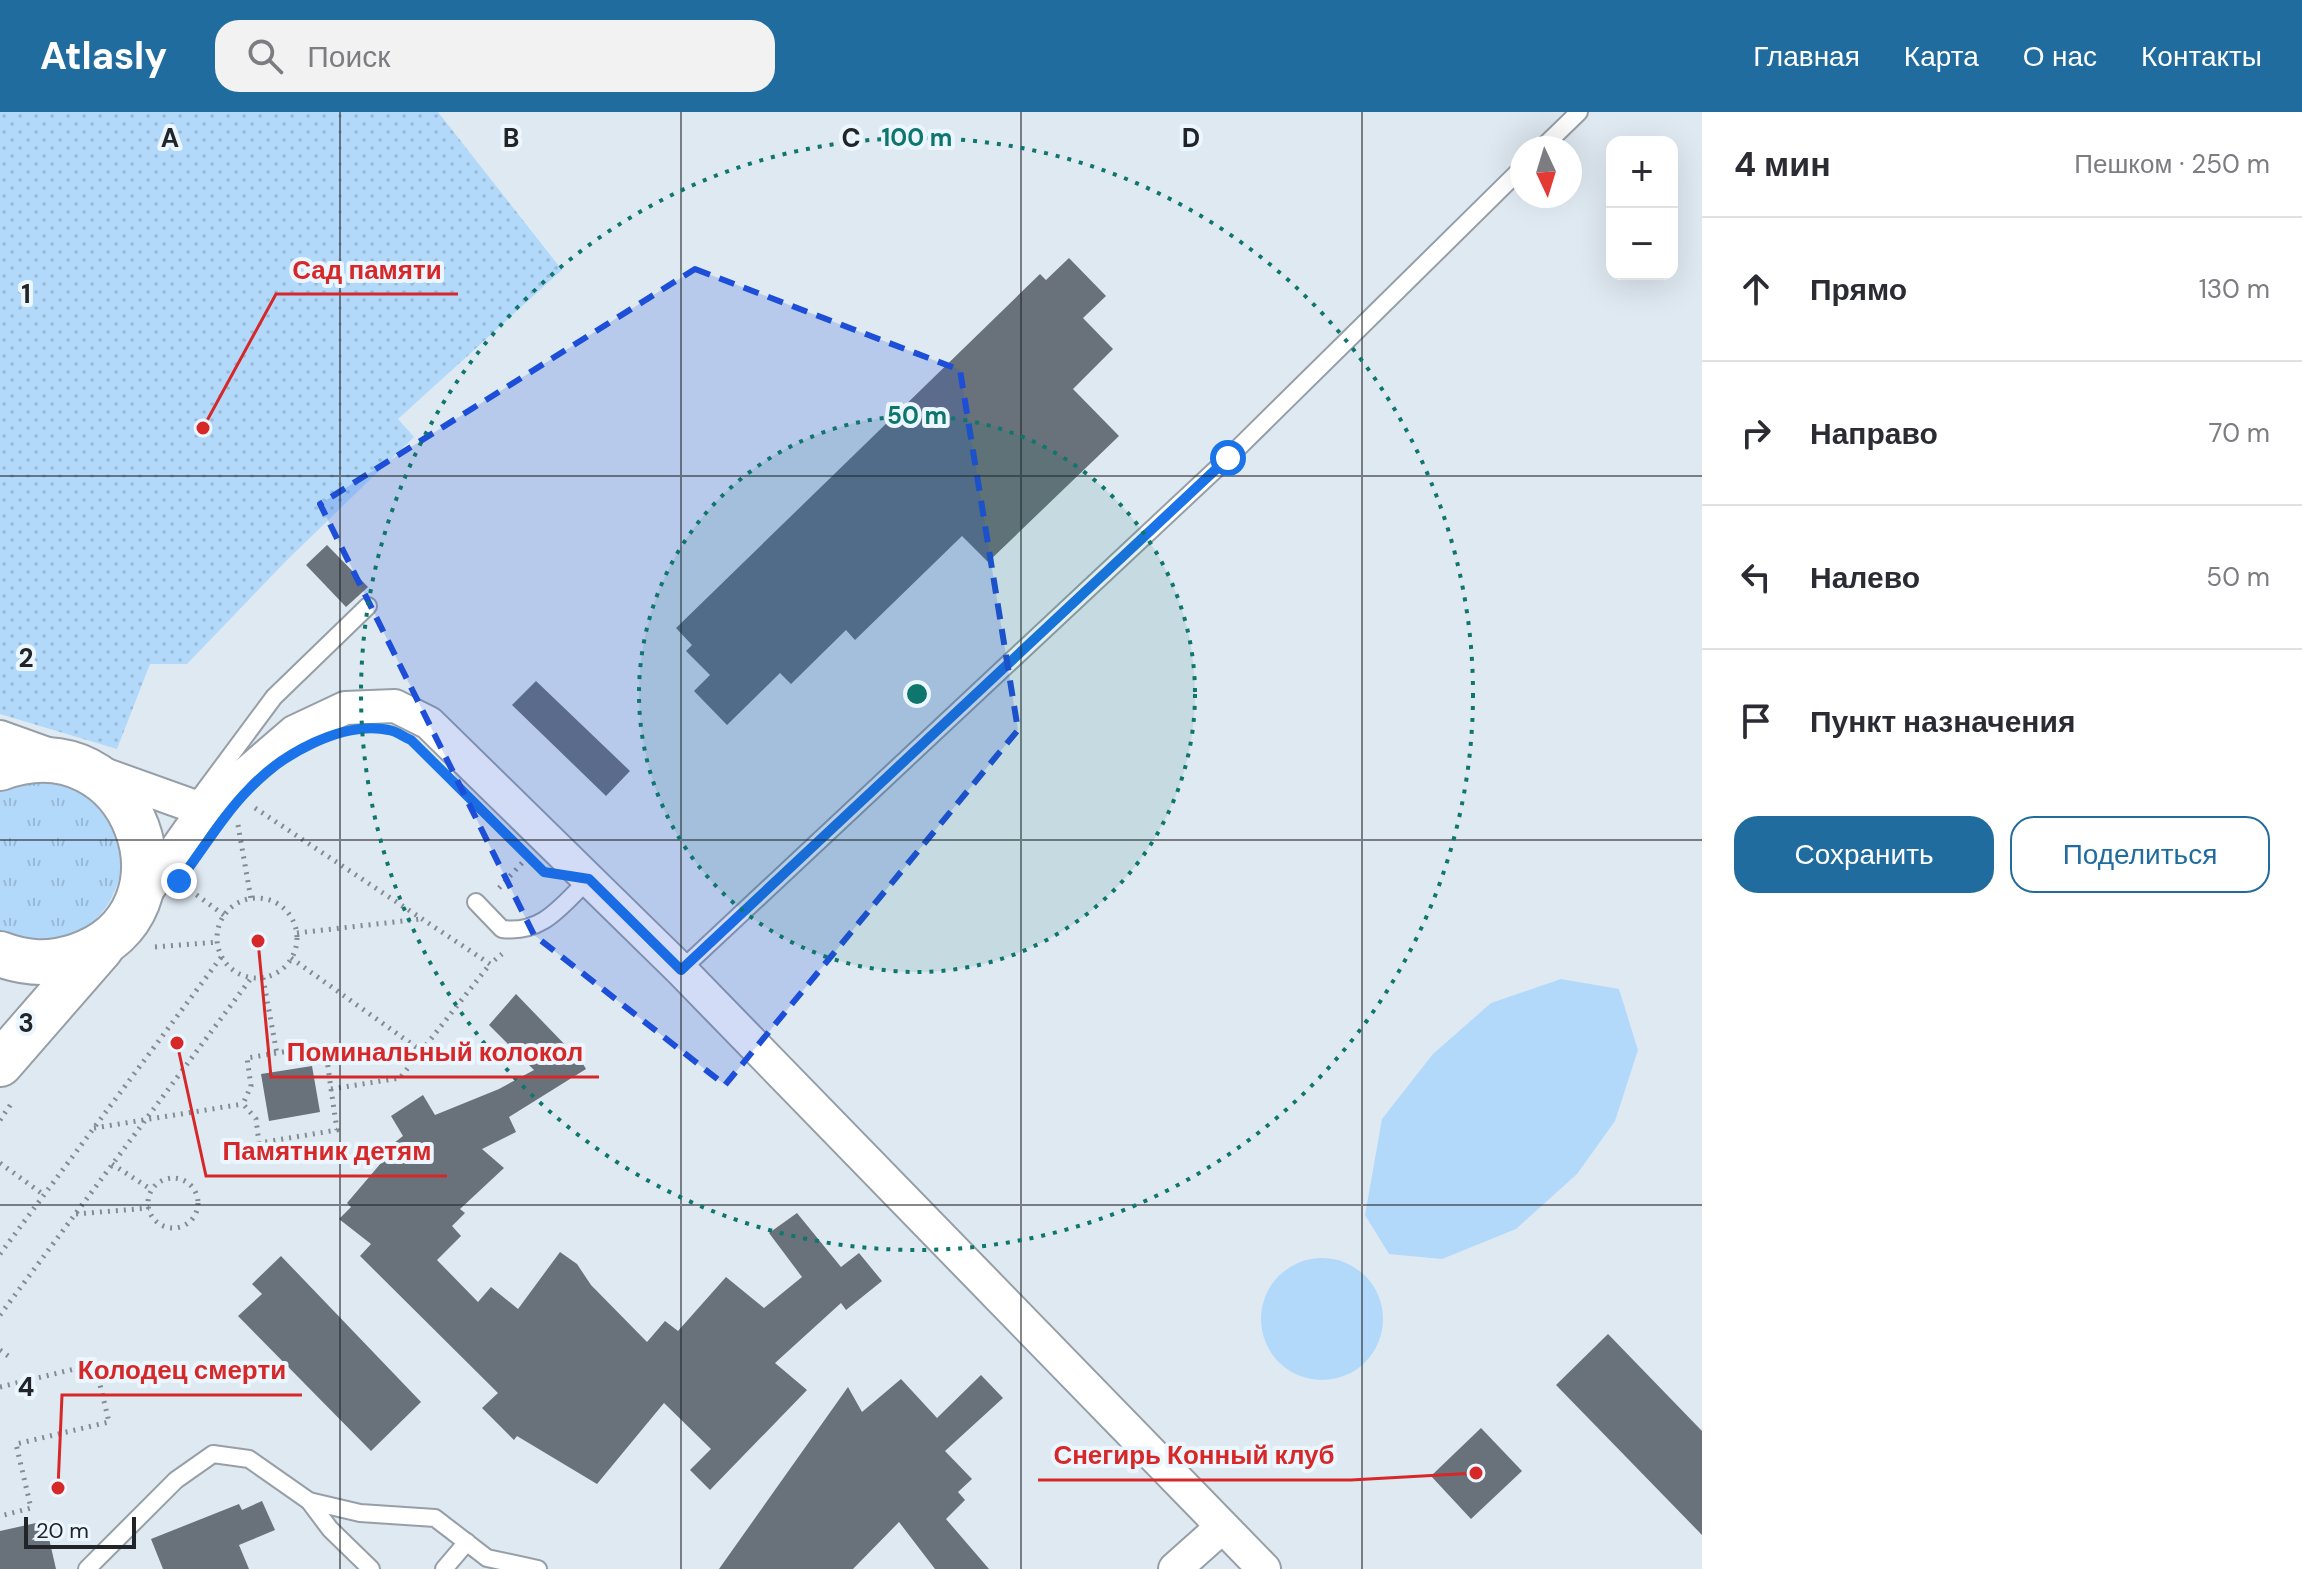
<!DOCTYPE html>
<html lang="ru">
<meta charset="utf-8">
<style>
:root{--surface:#fff;--page:#f2f2f3;--text:#2b2b33;--muted:#7c7c81;--line:#e1e1e2;--accent:#216c9f}
body{margin:0;font-family:"DM Sans",sans-serif;background:var(--page);color:var(--text)}
.controls{position:absolute;right:24px;top:24px;display:grid;overflow:hidden;border-radius:16px;box-shadow:0 8px 32px #0002}
.controls button{width:72px;height:72px;display:grid;place-items:center;padding:0;border:0;border-bottom:2px solid var(--line);background:var(--surface);color:var(--text);font:40px sans-serif}
.compass{position:absolute;left:1510px;top:24px;width:72px;height:72px;border-radius:50%;background:var(--surface);box-shadow:0 8px 32px #0002;rotate:176deg}
.scale{position:absolute;left:24px;bottom:20px;width:112px;box-sizing:border-box;padding-left:8px;border:4px solid #212528;border-top:0;font-size:22px;line-height:28px;white-space:nowrap;color:#212528;-webkit-text-stroke:6px #ecf6ff;paint-order:stroke}
.stop{position:absolute;width:24px;height:24px;margin:-18px;border:6px solid #1a73e8;border-radius:50%;background:#fff}
.stop.end{background:#1a73e8;border-color:#fff;box-shadow:0 2px 8px #0008}
.list{margin:0;padding:0;list-style:none}
h2{display:flex;justify-content:space-between;align-items:center;height:104px;margin:0;padding:0 32px;font-size:34px}
h2 small{font-size:26px;font-weight:400;color:var(--muted)}
.list li{display:grid;grid-template-columns:52px 1fr auto;gap:24px;align-items:center;box-sizing:border-box;height:144px;padding:0 32px;border-top:2px solid var(--line)}
.list b{display:block;font-size:30px;white-space:nowrap}
.list em{font-size:26px;font-style:normal;color:var(--muted)}
.actions{display:flex;gap:16px;padding:24px 32px}
.actions a{flex:1;padding:18px 0;border:2px solid var(--accent);border-radius:24px;text-align:center;font-size:28px;color:var(--accent)}
.actions .main{background:var(--accent);color:#fff}
.icon{flex:none;width:44px;height:44px;fill:none;stroke:currentColor;stroke-width:2;stroke-linecap:round;stroke-linejoin:round}
.map{position:relative;flex:none;width:1702px;height:1457px;overflow:hidden}
header{display:flex;align-items:center;gap:48px;box-sizing:border-box;height:112px;padding:0 40px;background:var(--accent);color:#fff}
header strong{font-size:38px}
nav{display:flex;gap:44px;margin-inline-start:auto;font-size:28px}
.search{width:560px;height:72px;background:var(--page);display:flex;align-items:center;gap:20px;box-sizing:border-box;padding:0 28px;border-radius:24px;color:var(--muted);font-size:30px}
main{display:flex}
aside{flex:1;background:var(--surface)}
.map>svg:first-child{display:block}
.grass{fill:url(#grass-tufts)}
.park{fill:#b2d9fa}
.garden{fill:url(#garden-dots)}
.building{fill:#69727a}
.lines{fill:none;stroke-linecap:round;stroke-linejoin:round}
.lane-casing{stroke:#969fa7;stroke-width:20}
.street-casing{stroke:#969fa7;stroke-width:36}
.secondary-casing{stroke:#969fa7;stroke-width:48}
.path{stroke:#848c92;stroke-width:5;stroke-dasharray:2 6;stroke-linecap:butt}
.lane{stroke:#fff;stroke-width:16}
.street{stroke:#fff;stroke-width:32}
.secondary{stroke:#fff;stroke-width:44}
.route{stroke:#1a73e8;stroke-width:10}
.marked{fill:#1d4ed8;fill-opacity:0.2;stroke:#1d4ed8;stroke-width:6;stroke-dasharray:16 10;stroke-linejoin:round}
.grid{fill:none;stroke:#212528;stroke-width:2;stroke-opacity:0.55}
.ring{fill:none;stroke:#0f766e;stroke-width:4;stroke-dasharray:4 8}
.grid-label{font-size:26px;text-anchor:middle;font-weight:bold;fill:#212528;stroke:#ecf6ff;stroke-width:8;stroke-linejoin:round;paint-order:stroke}
.centre{fill:#0f766e;stroke:#ecf6ff;stroke-width:4}
.ring-label{font-size:24px;text-anchor:middle;font-weight:bold;fill:#0f766e;stroke:#ecf6ff;stroke-width:8;stroke-linejoin:round;paint-order:stroke}
.leader{fill:none;stroke:#d62828;stroke-width:3}
.callout-dot{fill:#d62828;stroke:#ecf6ff;stroke-width:3}
.callout-label{font-size:26px;text-anchor:middle;font-weight:bold;fill:#d62828;stroke:#ecf6ff;stroke-width:8;stroke-linejoin:round;paint-order:stroke}
</style>
<header>
<strong>Atlasly</strong>
<div class="search"><svg class="icon" aria-label="search" viewBox="0 0 24 24"><circle cx="10" cy="10" r="6"/><path d="M15 15l6 6"/></svg>Поиск</div>
<nav><a>Главная</a><a>Карта</a><a>О нас</a><a>Контакты</a></nav>
</header>
<main>
<div class="map">
<svg width="1702" height="1457" viewBox="0 0 1702 1457">
<defs>
<pattern id="grass-tufts" width="24" height="20" patternUnits="userSpaceOnUse" patternTransform="scale(2)"><rect width="24" height="20" fill="#b2d9fa"/><path d="M3 7l-1-3M5 7V3M7 7l1-3M15 17l-1-3M17 17v-4M19 17l1-3" fill="none" stroke="#99bad6"/></pattern>
<pattern id="garden-dots" width="8" height="8" patternUnits="userSpaceOnUse" patternTransform="scale(2)"><rect width="8" height="8" fill="#b2d9fa"/><path d="M2 2h.1M6 6h.1" fill="none" stroke="#99bad6" stroke-width="1.8" stroke-linecap="round"/></pattern>
</defs>
<rect width="100%" height="100%" fill="#dfe9f2"/>
<!-- grass -->
<path class="grass" d="M13,668c17,1 46,-3 61,4 94,41 39,197 -74,147v-144z"/>
<!-- park -->
<g class="park">
<polygon points="1561,867 1619,877 1638,938 1615,1009 1577,1062 1516,1117 1442,1147 1389,1142 1365,1103 1382,1007 1433,942 1491,891"/>
<circle cx="1322" cy="1207" r="61"/>
</g>
<!-- garden -->
<polygon class="garden" points="0,0 438,0 562,158 398,307 414,325 286,449 187,552 150,552 117,637 0,602"/>
<!-- building -->
<g class="building">
<polygon points="1069,146 1106,184 1083,206 1113,237 1073,277 1119,324 988,450 962,424 855,528 846,518 791,572 780,561 727,613 694,579 710,563 686,539 692,533 676,516 1040,162 1046,168"/>
<polygon points="327,433 368,475 346,495 306,453"/>
<polygon points="536,569 630,659 606,684 512,593"/>
<polygon points="516,882 571,939 574,937 586,957 509,1005 516,1020 482,1037 504,1056 460,1097 465,1101 452,1114 461,1124 437,1148 478,1190 491,1175 518,1197 560,1140 577,1152 591,1173 647,1230 665,1209 678,1219 726,1165 764,1196 802,1165 769,1121 797,1101 841,1155 859,1141 882,1169 846,1198 841,1191 775,1251 807,1278 710,1378 690,1358 711,1337 664,1291 597,1372 517,1324 514,1328 482,1296 498,1281 360,1144 371,1132 339,1107 351,1095 347,1091 381,1051 376,1045 403,1024 391,1004 423,983 435,1003 499,977 534,958 489,913"/>
<polygon points="312,954 320,1000 269,1009 261,962"/>
<polygon points="281,1144 421,1290 371,1339 238,1204 262,1182 252,1172"/>
<polygon points="1608,1222 1702,1319 1702,1423 1556,1273"/>
<polygon points="981,1263 1003,1286 945,1339 972,1367 958,1380 965,1388 946,1407 989,1457 935,1457 899,1410 853,1457 719,1457 848,1275 862,1300 901,1267 937,1306"/>
<polygon points="1481,1316 1522,1359 1471,1407 1431,1364"/>
<polygon points="262,1389 275,1418 239,1433 249,1457 163,1457 151,1427 239,1392 242,1398"/>
<polygon points="45,1409 56,1457 0,1457 0,1419"/>
</g>
<g class="lines">
<defs>
<g id="lane">
<polyline points="1542,36 1579,0"/>
<polyline points="196,690 274,585 368,494"/>
<path d="M476,790l26,27c41,5 59,-23 87,-50"/>
<polyline points="681,858 1228,346 1522,56"/>
<polyline points="309,1389 330,1417 371,1457"/>
<polyline points="87,1457 176,1368 213,1342 249,1347 309,1389 360,1401 435,1406 487,1446 538,1457"/>
<polyline points="444,1457 467,1430"/>
</g>
<g id="street">
<polyline points="0,625 204,698"/>
<polyline points="141,787 204,698 294,620 345,596 395,594 429,611 681,858 1264,1457"/>
<polyline points="1175,1457 1222,1415"/>
</g>
<g id="secondary">
<path d="M0,656c136,-50 203,146 77,188 -27,9 -51,8 -77,-2"/>
<polyline points="0,952 101,836"/>
</g>
</defs>
<!-- lane casing -->
<use href="#lane" class="lane-casing"/>
<!-- street casing -->
<use href="#street" class="street-casing"/>
<!-- secondary casing -->
<use href="#secondary" class="secondary-casing"/>
<!-- path -->
<g class="path">
<polyline points="255,696 490,852 502,842"/>
<polyline points="238,713 251,787"/>
<polyline points="499,776 522,751"/>
<polyline points="190,778 224,803"/>
<circle cx="257" cy="826" r="40"/>
<polyline points="297,821 421,807"/>
<polyline points="155,835 218,830"/>
<polyline points="291,846 420,938"/>
<polyline points="263,866 277,942"/>
<polyline points="331,977 337,1018 259,1031 256,1007 243,992 251,974 247,946 325,933 331,977 400,966 490,852"/>
<polyline points="0,1008 11,992"/>
<polyline points="94,1016 243,992"/>
<polyline points="0,1051 44,1083"/>
<polyline points="112,1052 152,1078"/>
<circle cx="173" cy="1091" r="25"/>
<polyline points="76,1102 149,1096"/>
<polyline points="0,1142 222,844"/>
<polyline points="0,1203 252,865"/>
<polyline points="0,1238 11,1246"/>
<polyline points="0,1275 95,1252 109,1310 16,1332 31,1396 0,1404"/>
</g>
<!-- lane -->
<use href="#lane" class="lane"/>
<!-- street -->
<use href="#street" class="street"/>
<!-- secondary -->
<use href="#secondary" class="secondary"/>
</g>
<g class="lines">
<!-- route -->
<path class="route" d="M179,769c23,-30 44,-66 71,-93 31,-33 92,-68 139,-58 7,1 15,7 22,10l133,132 45,7 92,91 547,-512"/>
</g>
<!-- marked area -->
<path class="marked" d="M695,157l265,101 58,360 -293,355 -191,-150 -214,-431z"/>
<!-- grid -->
<path class="grid" d="M340,0v1457M681,0v1457M1021,0v1457M1362,0v1457M0,364h1702M0,728h1702M0,1093h1702"/>
<!-- distance rings -->
<circle cx="917" cy="582" r="278" fill="#0f766e" fill-opacity=".12"/>
<g class="ring">
<circle cx="917" cy="582" r="278"/>
<circle cx="917" cy="582" r="556"/>
</g>
<g class="grid-label">
<text x="170" y="35">A</text>
<text x="511" y="35">B</text>
<text x="851" y="35">C</text>
<text x="1191" y="35">D</text>
<text x="26" y="191">1</text>
<text x="26" y="555">2</text>
<text x="26" y="920">3</text>
<text x="26" y="1284">4</text>
</g>
<circle cx="917" cy="582" r="12" class="centre"/>
<g class="ring-label">
<text x="917" y="34">100 m</text>
<text x="917" y="312">50 m</text>
</g>
<!-- callouts -->
<path class="leader" d="M203 316L276 182H458M258 829L271 965H599M177 931L206 1064H447M58 1376L62 1283H302M1476 1361L1351 1368H1038"/>
<g class="callout-dot">
<circle cx="203" cy="316" r="8"/>
<circle cx="258" cy="829" r="8"/>
<circle cx="177" cy="931" r="8"/>
<circle cx="58" cy="1376" r="8"/>
<circle cx="1476" cy="1361" r="8"/>
</g>
<g class="callout-label">
<text x="367" y="167">Сад памяти</text>
<text x="435" y="949">Поминальный колокол</text>
<text x="327" y="1048">Памятник детям</text>
<text x="182" y="1267">Колодец смерти</text>
<text x="1194" y="1352">Снегирь Конный клуб</text>
</g>
</svg>
<div class="controls">
<button>+</button>
<button>−</button>
</div>
<svg class="compass" viewBox="-18 -18 36 36"><path d="M0-13l5 13h-10z" fill="#e53935"/><path d="M0 13l5-13h-10z" fill="#7c7c81"/></svg>
<div class="scale">20 m</div>
<div class="stop" style="left:1228px;top:346px"></div>
<div class="stop end" style="left:179px;top:769px"></div>
</div>
<aside>
<h2>4 мин<small>Пешком · 250 m</small></h2>
<ul class="list">
<li><svg class="icon" aria-label="ahead" viewBox="0 0 24 24"><path d="M12 20V5M6 11l6-6 6 6"/></svg><div><b>Прямо</b></div><em>130 m</em></li>
<li><svg class="icon" aria-label="right" viewBox="0 0 24 24"><path d="M7 20v-9h11M14 6l5 5-5 5"/></svg><div><b>Направо</b></div><em>70 m</em></li>
<li><svg class="icon" aria-label="left" viewBox="0 0 24 24"><path d="M17 20v-9H6M10 6l-5 5 5 5"/></svg><div><b>Налево</b></div><em>50 m</em></li>
<li><svg class="icon" aria-label="arrive" viewBox="0 0 24 24"><path d="M6 21V4h12l-3 4 3 4H6"/></svg><div><b>Пункт назначения</b></div></li>
</ul>
<div class="actions"><a class="main">Сохранить</a><a>Поделиться</a></div>
</aside>
</main>
